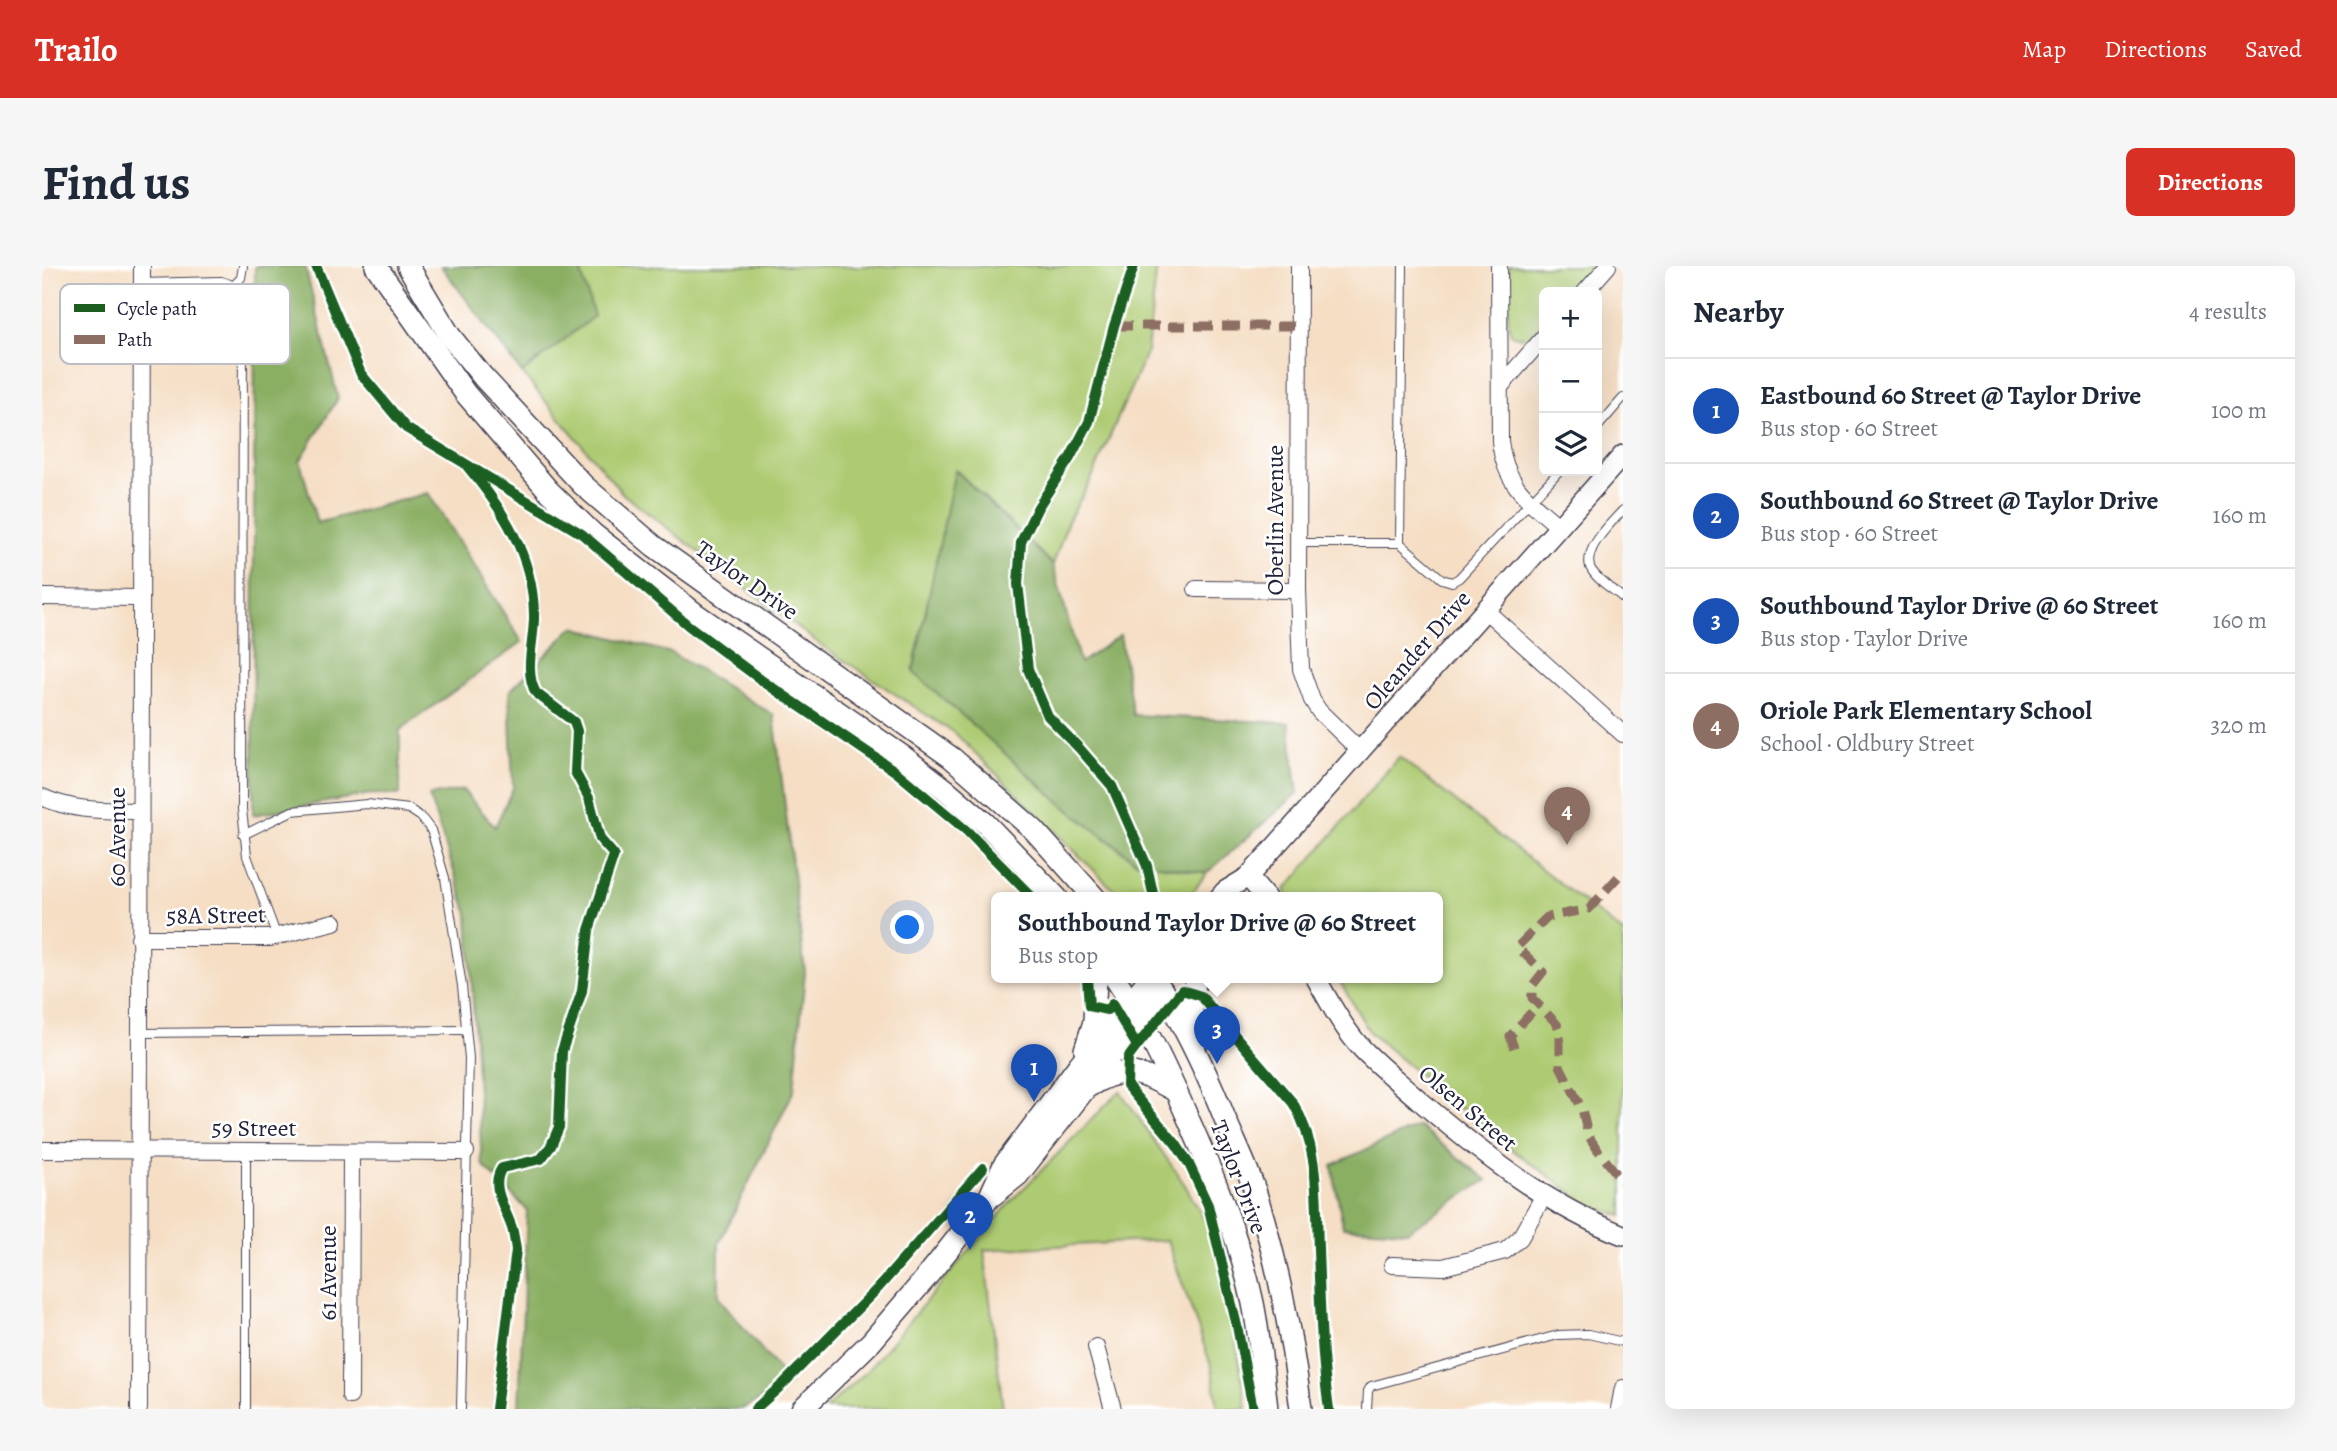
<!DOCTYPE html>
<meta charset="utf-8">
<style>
:root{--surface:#fff;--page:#f6f6f7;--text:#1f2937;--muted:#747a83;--line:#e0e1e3;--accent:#d93025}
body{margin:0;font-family:Alegreya,serif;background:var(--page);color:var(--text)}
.controls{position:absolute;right:21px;top:21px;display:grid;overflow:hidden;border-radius:10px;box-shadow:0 7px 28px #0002}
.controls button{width:63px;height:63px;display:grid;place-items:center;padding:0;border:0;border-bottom:2px solid var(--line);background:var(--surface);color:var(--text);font:35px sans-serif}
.you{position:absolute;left:866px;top:662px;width:24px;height:24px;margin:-18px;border:5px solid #fff;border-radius:50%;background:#1a73e8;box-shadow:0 0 0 10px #1a73e833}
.badge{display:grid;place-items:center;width:46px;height:46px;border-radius:50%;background:var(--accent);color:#fff;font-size:23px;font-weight:700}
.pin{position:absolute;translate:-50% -58px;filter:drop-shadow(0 2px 4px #0008)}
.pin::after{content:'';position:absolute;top:37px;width:24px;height:21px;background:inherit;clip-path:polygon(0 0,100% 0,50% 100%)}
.popup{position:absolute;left:949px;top:626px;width:452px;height:91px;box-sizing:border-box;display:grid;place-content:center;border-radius:10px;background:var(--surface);filter:drop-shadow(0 2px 5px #0005);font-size:23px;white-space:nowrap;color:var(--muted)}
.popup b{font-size:26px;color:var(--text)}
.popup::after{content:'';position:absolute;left:50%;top:100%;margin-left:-14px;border:14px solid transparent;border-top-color:var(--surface)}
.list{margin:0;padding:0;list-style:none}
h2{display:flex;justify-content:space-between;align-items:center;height:91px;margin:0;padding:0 28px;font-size:30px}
h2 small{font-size:23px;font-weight:400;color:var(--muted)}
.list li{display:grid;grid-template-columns:46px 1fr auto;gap:21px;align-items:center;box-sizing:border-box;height:105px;padding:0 28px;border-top:2px solid var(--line)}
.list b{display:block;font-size:26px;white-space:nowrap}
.list p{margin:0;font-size:23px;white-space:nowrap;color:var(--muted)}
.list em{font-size:23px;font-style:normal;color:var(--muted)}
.icon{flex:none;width:38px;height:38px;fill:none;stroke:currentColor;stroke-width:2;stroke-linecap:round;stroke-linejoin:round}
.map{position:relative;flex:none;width:1581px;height:1143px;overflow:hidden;border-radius:10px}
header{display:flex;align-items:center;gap:42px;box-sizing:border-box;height:98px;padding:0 35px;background:var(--accent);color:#fff}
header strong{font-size:33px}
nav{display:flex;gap:38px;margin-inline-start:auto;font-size:24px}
.intro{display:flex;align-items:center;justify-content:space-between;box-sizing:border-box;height:168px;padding:0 42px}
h1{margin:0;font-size:49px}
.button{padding:18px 32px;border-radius:10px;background:var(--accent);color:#fff;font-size:24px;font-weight:700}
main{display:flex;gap:42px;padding:0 42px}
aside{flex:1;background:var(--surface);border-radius:10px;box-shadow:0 7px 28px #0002}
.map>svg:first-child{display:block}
.green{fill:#adcb72;stroke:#687656;stroke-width:2}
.forest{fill:#8aaf64;stroke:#566850;stroke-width:2}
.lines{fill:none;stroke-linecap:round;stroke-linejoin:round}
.service-casing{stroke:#423e50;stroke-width:10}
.minor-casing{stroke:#423e50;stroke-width:18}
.tertiary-casing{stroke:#423e50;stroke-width:22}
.secondary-casing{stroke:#423e50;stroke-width:24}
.service{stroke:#fff;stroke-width:8}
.minor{stroke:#fff;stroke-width:16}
.tertiary{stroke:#fff;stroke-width:19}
.secondary{stroke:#fff;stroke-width:21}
.quiet{stroke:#8d6e63;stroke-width:9;stroke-dasharray:18 9;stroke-linecap:butt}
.cycleway-casing{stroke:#fff;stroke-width:15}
.cycleway{stroke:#1b5e20;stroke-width:10}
.labels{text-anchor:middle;stroke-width:5;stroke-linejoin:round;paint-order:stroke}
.street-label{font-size:24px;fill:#22223b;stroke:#fff}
.key{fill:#fff;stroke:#bdbdc4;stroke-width:2}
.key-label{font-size:19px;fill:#22223b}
</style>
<header>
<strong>Trailo</strong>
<nav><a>Map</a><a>Directions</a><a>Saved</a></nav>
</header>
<div class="intro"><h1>Find us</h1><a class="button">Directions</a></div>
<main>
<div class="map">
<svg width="1581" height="1143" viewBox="0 0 1581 1143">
<rect width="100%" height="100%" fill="#fff"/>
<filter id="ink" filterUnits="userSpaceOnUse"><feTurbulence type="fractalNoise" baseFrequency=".0143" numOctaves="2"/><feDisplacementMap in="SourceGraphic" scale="14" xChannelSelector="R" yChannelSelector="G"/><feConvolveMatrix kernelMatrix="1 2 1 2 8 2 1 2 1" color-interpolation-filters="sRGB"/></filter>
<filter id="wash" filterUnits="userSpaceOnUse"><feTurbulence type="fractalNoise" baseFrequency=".00686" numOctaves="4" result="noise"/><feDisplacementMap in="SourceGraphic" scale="28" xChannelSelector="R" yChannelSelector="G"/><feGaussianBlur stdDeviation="1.57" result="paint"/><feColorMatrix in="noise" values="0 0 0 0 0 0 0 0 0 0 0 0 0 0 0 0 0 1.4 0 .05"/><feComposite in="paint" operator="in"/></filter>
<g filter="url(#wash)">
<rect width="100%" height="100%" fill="#f5dec4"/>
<!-- green -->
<g class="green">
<polygon points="537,0 1115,0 1105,85 1049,214 1026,255 1011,299 914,204 871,405 1022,540 1093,595 1165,607 1146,632 1080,632 915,469 776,377 581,228 480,107 552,50"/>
<polygon points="1467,0 1553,0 1529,26 1502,26 1502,56 1487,73 1469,68 1466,55"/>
<polygon points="1357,491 1581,667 1581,950 1547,939 1447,867 1328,767 1296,712 1396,712 1396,632 1248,632 1243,624"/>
<polygon points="1078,825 1143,919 1178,980 1205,1143 1176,1143 1170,1102 1125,974 942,984 961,1143 783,1143 824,1106 971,933"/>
</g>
<!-- forest -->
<g class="forest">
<polygon points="213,0 263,0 296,132 258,195 275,257 386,227 480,376 358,464 358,529 329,528 211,549"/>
<polygon points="399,0 537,0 552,50 480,107"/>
<polygon points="913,204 1011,299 1038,397 1078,369 1091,449 1247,457 1256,527 1165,607 1094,595 1022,540 871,406"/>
<polygon points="531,361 629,387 732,449 763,706 752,824 677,977 677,1032 748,1118 700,1143 477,1143 485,944 440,898 426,648 387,530 421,524 453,561 471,522 467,426"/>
<polygon points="1376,860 1445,914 1365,965 1301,961 1290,899"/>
</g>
</g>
<g filter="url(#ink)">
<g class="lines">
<defs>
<g id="service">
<path d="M100,17l79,-2c12,3 17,7 22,18l-1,510 5,47 30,81"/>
<polyline points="192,19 199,12 201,0"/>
<polyline points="1555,162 1581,132"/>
<path d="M1581,244c-11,12 -39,38 -33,57 5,12 24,23 33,31"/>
<polyline points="1256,277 1358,277 1400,313 1410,316 1417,312 1517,205"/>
<polyline points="1358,277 1361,0"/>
<polyline points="201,569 250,545 325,538 367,543 379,551 389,564 403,612 420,720 427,792 419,1143"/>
<polyline points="98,767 424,764"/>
<polyline points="204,885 204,1143"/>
<polyline points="1325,1143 1326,1125 1329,1120 1516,1069 1546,1068 1581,1076"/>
</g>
<g id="minor">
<polyline points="1257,0 1256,324 1259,403 1270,434 1277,445 1319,486"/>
<path d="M1457,0l1,175c5,44 28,59 59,86"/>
<polyline points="1543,26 1566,0"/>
<polyline points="1458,121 1502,71"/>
<polyline points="1154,323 1256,324"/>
<polyline points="0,331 98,332"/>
<polyline points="1443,344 1581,468"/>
<path d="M0,531c32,15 63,13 98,14"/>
<polyline points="97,672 228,672 292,656"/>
<polyline points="0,884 424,886"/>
<polyline points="1350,999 1401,1001 1463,985 1478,972 1502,929"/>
<polyline points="1054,1081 1071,1143"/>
<polyline points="308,1130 309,886"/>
<polyline points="97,1143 100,0"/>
<polyline points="1577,1143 1581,1122"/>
</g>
<g id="tertiary">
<polyline points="1206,611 1224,632"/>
<polyline points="1177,632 1183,625 1206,611 1581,189"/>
<path d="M1274,712c12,22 24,44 40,64 18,21 42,39 63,58 62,53 127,105 204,135"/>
</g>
<g id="secondary">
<polyline points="334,0 423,127 506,224 551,268 655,349 863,492 903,523 944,558 1015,632"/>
<polyline points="366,0 408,70 441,111 541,219 612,280 910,492 992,564 1053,632"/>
<path d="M1073,712c29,43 51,90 72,138 27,60 52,122 66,187 7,35 10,71 14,106"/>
<path d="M1112,712c30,45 52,93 72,143 11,26 24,52 32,79 21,68 34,138 43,209"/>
<polyline points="1154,712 1149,739 1155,774"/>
<polyline points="1043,784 1052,756 1054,712"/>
<path d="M1047,820c37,-23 52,-13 87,5"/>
<polyline points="951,929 976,909 1120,724"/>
<polyline points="760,1143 829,1076 883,1013 947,932 962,899 1037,799 1108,712"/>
</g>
</defs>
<!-- service casing -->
<use href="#service" class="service-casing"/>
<!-- minor casing -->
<use href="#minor" class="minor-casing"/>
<!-- tertiary casing -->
<use href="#tertiary" class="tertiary-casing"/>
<!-- secondary casing -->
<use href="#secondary" class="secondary-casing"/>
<!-- service -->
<use href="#service" class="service"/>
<!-- minor -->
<use href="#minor" class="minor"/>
<!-- tertiary -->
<use href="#tertiary" class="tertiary"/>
<!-- secondary -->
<use href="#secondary" class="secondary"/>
<!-- quiet -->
<g class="quiet">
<polyline points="1072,60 1257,60"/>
<polyline points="1576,611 1547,643 1505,651 1475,681 1501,706 1490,720 1490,732 1515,758 1518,767 1518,800 1540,843 1546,869 1555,883 1581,916"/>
<polyline points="1472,782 1468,770 1496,739"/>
</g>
<defs>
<g id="cycleway">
<polyline points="274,0 319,108 364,162 540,268 647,360 722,416 853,505 925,565 991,632"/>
<polyline points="1092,0 1072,60 1047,156 1028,192 996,241 979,276 976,318 986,403 1006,450 1038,483 1070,520 1105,600 1112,632"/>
<path d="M425,200c36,43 66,90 67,148 1,25 -11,57 2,79l38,29 3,9 -2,41 14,26 11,41 14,16 -25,75 -7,61 -20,60 -3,76 -8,19 -10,13 -39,9c-13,18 4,41 10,60 2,7 3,15 4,22l-20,159"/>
<path d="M1045,712l2,28 18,4 5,-6 25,42 45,-56 19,6 92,107c27,44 23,96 25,146 2,54 3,107 11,160"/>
<polyline points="1095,780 1086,792 1085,820 1134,878 1147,898 1166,939 1195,1060 1211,1143"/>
<polyline points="713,1143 740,1119 837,1021 941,902"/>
</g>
</defs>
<!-- cycleway casing -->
<use href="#cycleway" class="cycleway-casing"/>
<!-- cycleway -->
<use href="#cycleway" class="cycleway"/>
</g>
</g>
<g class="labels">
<!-- street labels -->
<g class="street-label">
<text transform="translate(1233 254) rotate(-90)" y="8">Oberlin Avenue</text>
<text transform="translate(705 314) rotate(35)" y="8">Taylor Drive</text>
<text transform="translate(1375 384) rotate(-49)" y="8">Oleander Drive</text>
<text transform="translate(75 571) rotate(-90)" y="8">60 Avenue</text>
<text transform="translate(174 649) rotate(-1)" y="8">58A Street</text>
<text transform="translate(1426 842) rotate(40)" y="8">Olsen Street</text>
<text x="212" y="870">59 Street</text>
<text transform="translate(1197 911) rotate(69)" y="8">Taylor Drive</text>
<text transform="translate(286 1007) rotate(-90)" y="8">61 Avenue</text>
</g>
</g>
<!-- legend -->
<rect x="18" y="18" width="230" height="80" rx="10" class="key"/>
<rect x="32" y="38" width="31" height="8" fill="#1b5e20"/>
<rect x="32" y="69" width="31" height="9" fill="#8d6e63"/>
<g class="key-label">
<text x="75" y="49">Cycle path</text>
<text x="75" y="80">Path</text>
</g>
</svg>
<div class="controls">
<button>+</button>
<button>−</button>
<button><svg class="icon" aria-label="layers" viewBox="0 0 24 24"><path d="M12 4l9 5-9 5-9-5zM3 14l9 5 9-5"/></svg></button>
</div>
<div class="you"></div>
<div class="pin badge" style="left:992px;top:836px;background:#1a4fb4">1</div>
<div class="pin badge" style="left:928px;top:984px;background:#1a4fb4">2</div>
<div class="pin badge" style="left:1175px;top:798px;background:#1a4fb4">3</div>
<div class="popup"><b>Southbound Taylor Drive @ 60 Street</b>Bus stop</div>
<div class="pin badge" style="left:1525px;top:579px;background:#8d6e63">4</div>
</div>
<aside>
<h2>Nearby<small>4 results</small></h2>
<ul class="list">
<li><span class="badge" style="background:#1a4fb4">1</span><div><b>Eastbound 60 Street @ Taylor Drive</b><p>Bus stop · 60 Street</p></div><em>100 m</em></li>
<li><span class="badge" style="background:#1a4fb4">2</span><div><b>Southbound 60 Street @ Taylor Drive</b><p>Bus stop · 60 Street</p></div><em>160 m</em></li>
<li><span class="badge" style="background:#1a4fb4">3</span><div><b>Southbound Taylor Drive @ 60 Street</b><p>Bus stop · Taylor Drive</p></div><em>160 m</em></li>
<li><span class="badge" style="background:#8d6e63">4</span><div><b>Oriole Park Elementary School</b><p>School · Oldbury Street</p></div><em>320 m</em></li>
</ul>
</aside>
</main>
